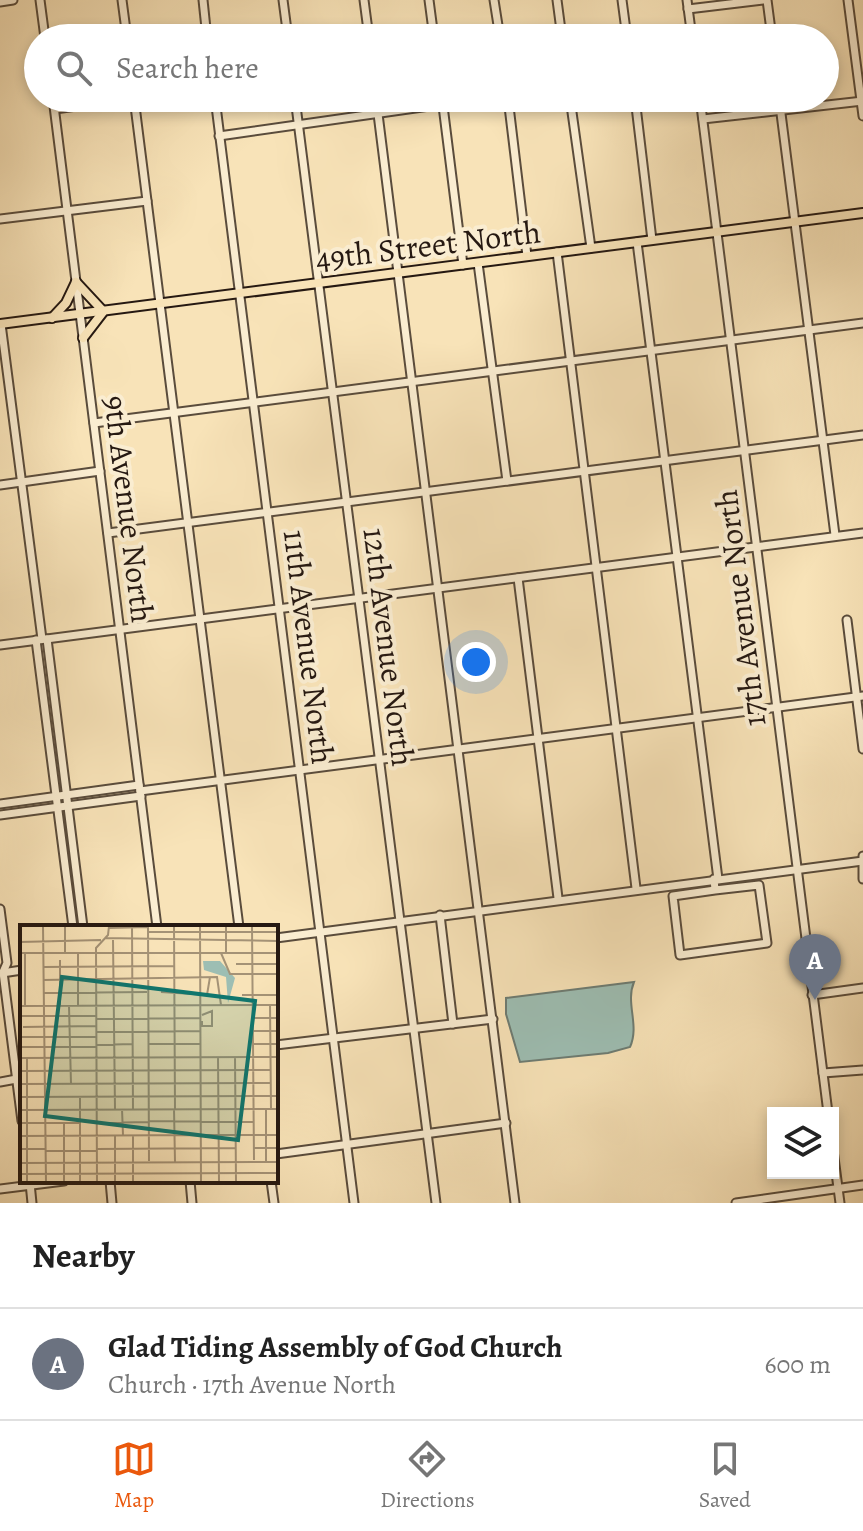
<!DOCTYPE html>
<meta charset="utf-8">
<style>
:root{--surface:#fff;--page:#f6f6f6;--text:#222;--muted:#767676;--line:#e0e0e0;--accent:#ea580c}
body{margin:0;font-family:Alegreya,serif;background:var(--page);color:var(--text)}
.controls{position:absolute;right:24px;bottom:24px;display:grid;overflow:hidden;border-radius:0px;box-shadow:0 4px 12px #0003}
.controls button{width:72px;height:72px;display:grid;place-items:center;padding:0;border:0;border-bottom:2px solid var(--line);background:var(--surface);color:var(--text);font:40px sans-serif}
.you{position:absolute;left:476px;top:662px;width:28px;height:28px;margin:-20px;border:6px solid #fff;border-radius:50%;background:#1a73e8;box-shadow:0 0 0 12px #1a73e833}
.badge{display:grid;place-items:center;width:52px;height:52px;border-radius:50%;background:var(--accent);color:#fff;font-size:26px;font-weight:700}
.pin{position:absolute;translate:-50% -66px;filter:drop-shadow(0 2px 4px #0008)}
.pin::after{content:'';position:absolute;top:42px;width:28px;height:24px;background:inherit;clip-path:polygon(0 0,100% 0,50% 100%)}
.list{margin:0;padding:0;list-style:none}
h2{display:flex;justify-content:space-between;align-items:center;height:104px;margin:0;padding:0 32px;font-size:34px}
h2 small{font-size:26px;font-weight:400;color:var(--muted)}
.list li{display:grid;grid-template-columns:52px 1fr auto;gap:24px;align-items:center;box-sizing:border-box;height:112px;padding:0 32px;border-top:2px solid var(--line)}
.list b{display:block;font-size:30px;white-space:nowrap}
.list p{margin:0;font-size:26px;white-space:nowrap;color:var(--muted)}
.list em{font-size:26px;font-style:normal;color:var(--muted)}
.icon{flex:none;width:44px;height:44px;fill:none;stroke:currentColor;stroke-width:2;stroke-linecap:round;stroke-linejoin:round}
.map{position:relative;flex:none;width:863px;height:1203px;overflow:hidden}
.search{position:absolute;background:var(--surface);box-shadow:0 4px 12px #0003;left:24px;right:24px;top:24px;height:88px;display:flex;align-items:center;gap:20px;box-sizing:border-box;padding:0 28px;border-radius:44px;color:var(--muted);font-size:30px}
.sheet{height:216px;background:var(--surface)}
nav{display:flex;justify-content:space-around;align-items:center;box-sizing:border-box;height:112px;border-top:2px solid var(--line);background:var(--surface);font-size:22px;color:var(--muted)}
nav a{display:grid;justify-items:center;gap:4px}
nav .on{color:var(--accent)}
.map>svg:first-child{display:block}
.water{fill:#9dbeb3;stroke:#6d7c73;stroke-width:2}
.lines{fill:none;stroke-linecap:round;stroke-linejoin:round}
.minor-casing{stroke:#5a4c3c;stroke-width:11}
.major-casing{stroke:#261912;stroke-width:12}
.minor{stroke:#faedd1;stroke-width:7}
.major{stroke:#f8e3b8;stroke-width:8}
.labels{text-anchor:middle;stroke-width:8;stroke-linejoin:round;paint-order:stroke}
.street-label{font-size:32px;fill:#261912;stroke:#faedd1}
.inset-road{fill:none;stroke:#a49276;stroke-width:2}
.view{fill:#0f766e;fill-opacity:0.15;stroke:#0f766e;stroke-width:4}
.inset-edge{fill:none;stroke:#261912;stroke-width:4}
</style>
<div class="map">
<svg width="863" height="1203" viewBox="0 0 863 1203">
<rect width="100%" height="100%" fill="#f8e3b8"/>
<filter id="stains"><feTurbulence type="fractalNoise" baseFrequency=".0025" numOctaves="4"/><feColorMatrix values="0 0 0 0 .2 0 0 0 0 .09 0 0 0 0 .02 0 0 0 .5 -.17"/></filter>
<radialGradient id="worn" r=".72"><stop offset=".6" stop-color="#630" stop-opacity="0"/><stop offset="1" stop-color="#630" stop-opacity=".3"/></radialGradient>
<!-- water -->
<path class="water" d="M634,982c-9,21 6,43 -4,65l-22,6 -88,9 -14,-48v-16z"/>
<g class="lines">
<defs>
<g id="minor">
<polyline points="40,0 45,38"/>
<polyline points="122,0 127,38"/>
<polyline points="203,0 207,38"/>
<polyline points="283,0 288,38"/>
<polyline points="364,0 369,38"/>
<polyline points="429,0 434,38"/>
<polyline points="494,0 500,38"/>
<polyline points="557,0 562,38"/>
<polyline points="622,0 627,38"/>
<polyline points="687,0 692,38"/>
<polyline points="767,0 772,38"/>
<polyline points="848,0 863,116"/>
<polyline points="0,2 13,0"/>
<polyline points="688,9 763,0"/>
<polyline points="53,98 157,927"/>
<polyline points="134,98 239,927"/>
<polyline points="215,98 354,1203"/>
<polyline points="295,98 436,1203"/>
<polyline points="376,98 515,1203"/>
<polyline points="442,98 463,265"/>
<polyline points="508,98 527,256"/>
<polyline points="570,98 591,248"/>
<polyline points="635,98 652,240"/>
<polyline points="700,98 828,1113"/>
<polyline points="779,98 835,535"/>
<polyline points="55,109 134,98"/>
<polyline points="703,119 863,101"/>
<polyline points="219,136 486,98"/>
<polyline points="0,219 147,201"/>
<polyline points="637,242 718,879"/>
<polyline points="557,252 636,888"/>
<polyline points="478,263 507,481"/>
<polyline points="1,324 42,639"/>
<polyline points="94,423 863,323"/>
<polyline points="0,485 100,471"/>
<polyline points="108,533 863,435"/>
<polyline points="518,578 558,898"/>
<polyline points="847,620 863,749"/>
<polyline points="47,639 83,927"/>
<polyline points="36,640 73,927"/>
<polyline points="0,645 863,533"/>
<polyline points="140,791 863,696"/>
<polyline points="0,804 139,785"/>
<polyline points="0,815 141,796"/>
<polyline points="863,856 863,879"/>
<polyline points="714,879 715,890 759,885 767,943 680,955 673,896 715,890"/>
<polyline points="0,909 7,963 3,972 22,1121"/>
<polyline points="440,915 453,1024"/>
<polyline points="276,938 863,861"/>
<polyline points="2,973 22,970"/>
<polyline points="812,995 863,988"/>
<polyline points="276,1045 493,1019"/>
<polyline points="823,1073 863,1070"/>
<polyline points="0,1082 22,1078"/>
<polyline points="833,1150 840,1203"/>
<polyline points="276,1154 506,1123"/>
<polyline points="110,1181 112,1203"/>
<polyline points="190,1181 192,1203"/>
<polyline points="271,1181 274,1203"/>
<polyline points="30,1183 32,1203"/>
<polyline points="0,1189 64,1181"/>
<polyline points="736,1203 863,1185"/>
</g>
<g id="major">
<polyline points="76,282 103,311"/>
<polyline points="52,318 66,303 76,282"/>
<polyline points="0,324 863,213"/>
<polyline points="83,338 103,312"/>
</g>
</defs>
<!-- minor casing -->
<use href="#minor" class="minor-casing"/>
<!-- major casing -->
<use href="#major" class="major-casing"/>
<!-- minor -->
<use href="#minor" class="minor"/>
<!-- major -->
<use href="#major" class="major"/>
</g>
<g class="labels">
<!-- street labels -->
<g class="street-label">
<text transform="translate(428 245) rotate(-7)" y="11">49th Street North</text>
<text transform="translate(129 509) rotate(83)" y="11">9th Avenue North</text>
<text transform="translate(740 608) rotate(-97)" y="11">17th Avenue North</text>
<text transform="translate(309 647) rotate(83)" y="11">11th Avenue North</text>
<text transform="translate(389 647) rotate(83)" y="11">12th Avenue North</text>
</g>
</g>
<!-- overview -->
<g transform="translate(20 925)">
<rect width="258" height="258" fill="#f8e3b8"/>
<path d="M183,36h17l15,17 -7,25 -2,-26 -22,-7z" fill="#9dbeb3"/>
<path class="inset-road" d="M23,1l3,256M112,1l1,183M128,1l1,235M154,1l1,183M180,1l1,256M206,1v27M232,1l2,234M89,3l38,-1M128,7h130M85,13l173,3M93,15l2,169M0,17l81,-2M0,28h258M5,28v53M45,28v-27M201,28l9,21h48M216,39h42M23,42l131,-1M23,55l174,-3 4,28M141,67l46,3 3,-18M24,68l103,-1M222,70h36M58,80v-52M250,80l1,104M0,81l258,-1M40,81v-46M49,81l2,78M182,90l10,-4v15h-10v-5M0,91h76M233,93h25M76,94l104,-1M3,102l73,-1M233,106h25M76,107l104,-1M0,112h76M128,119h52M233,119h25M76,120l36,-1M0,122h76M198,132l1,125M215,132l1,125M0,133l258,-1M7,133v124M0,146l251,-1M0,159l251,-1M60,171v86M0,172l258,-1M102,184l1,26M154,184l1,53M246,184v53M0,185l258,-1M128,196l105,1M0,198h60M44,198v59M77,198l51,-1M95,210v47M181,210h77M0,211l181,-1M113,211v46M233,223h25M0,224h25M77,224l139,-1M25,226h52M0,238l258,-1M0,249l258,-1M77,257l-1,-234 12,-13 1,-9"/>
<path class="view" d="M42,52l193,24 -17,139 -193,-24z"/>
<rect width="258" height="258" class="inset-edge"/>
</g>
<rect width="100%" height="100%" filter="url(#stains)"/>
<rect width="100%" height="100%" fill="url(#worn)"/>
</svg>
<div class="controls">
<button><svg class="icon" aria-label="layers" viewBox="0 0 24 24"><path d="M12 4l9 5-9 5-9-5zM3 14l9 5 9-5"/></svg></button>
</div>
<div class="you"></div>
<div class="pin badge" style="left:815px;top:1000px;background:#6b7280">A</div>
<div class="search"><svg class="icon" aria-label="search" viewBox="0 0 24 24"><circle cx="10" cy="10" r="6"/><path d="M15 15l6 6"/></svg>Search here</div>
</div>
<section class="sheet">
<h2>Nearby<small></small></h2>
<ul class="list">
<li><span class="badge" style="background:#6b7280">A</span><div><b>Glad Tiding Assembly of God Church</b><p>Church · 17th Avenue North</p></div><em>600 m</em></li>
</ul>
</section>
<nav>
<a class="on"><svg class="icon" aria-label="map" viewBox="0 0 24 24"><path d="M3 6l6-2 6 2 6-2v14l-6 2-6-2-6 2zM9 4v14M15 6v14"/></svg>Map</a>
<a><svg class="icon" aria-label="directions" viewBox="0 0 24 24"><path d="M12 3l9 9-9 9-9-9zM9 14v-3h6M13 9l2 2-2 2"/></svg>Directions</a>
<a><svg class="icon" aria-label="saved" viewBox="0 0 24 24"><path d="M7 4h10v16l-5-4-5 4z"/></svg>Saved</a>
</nav>
